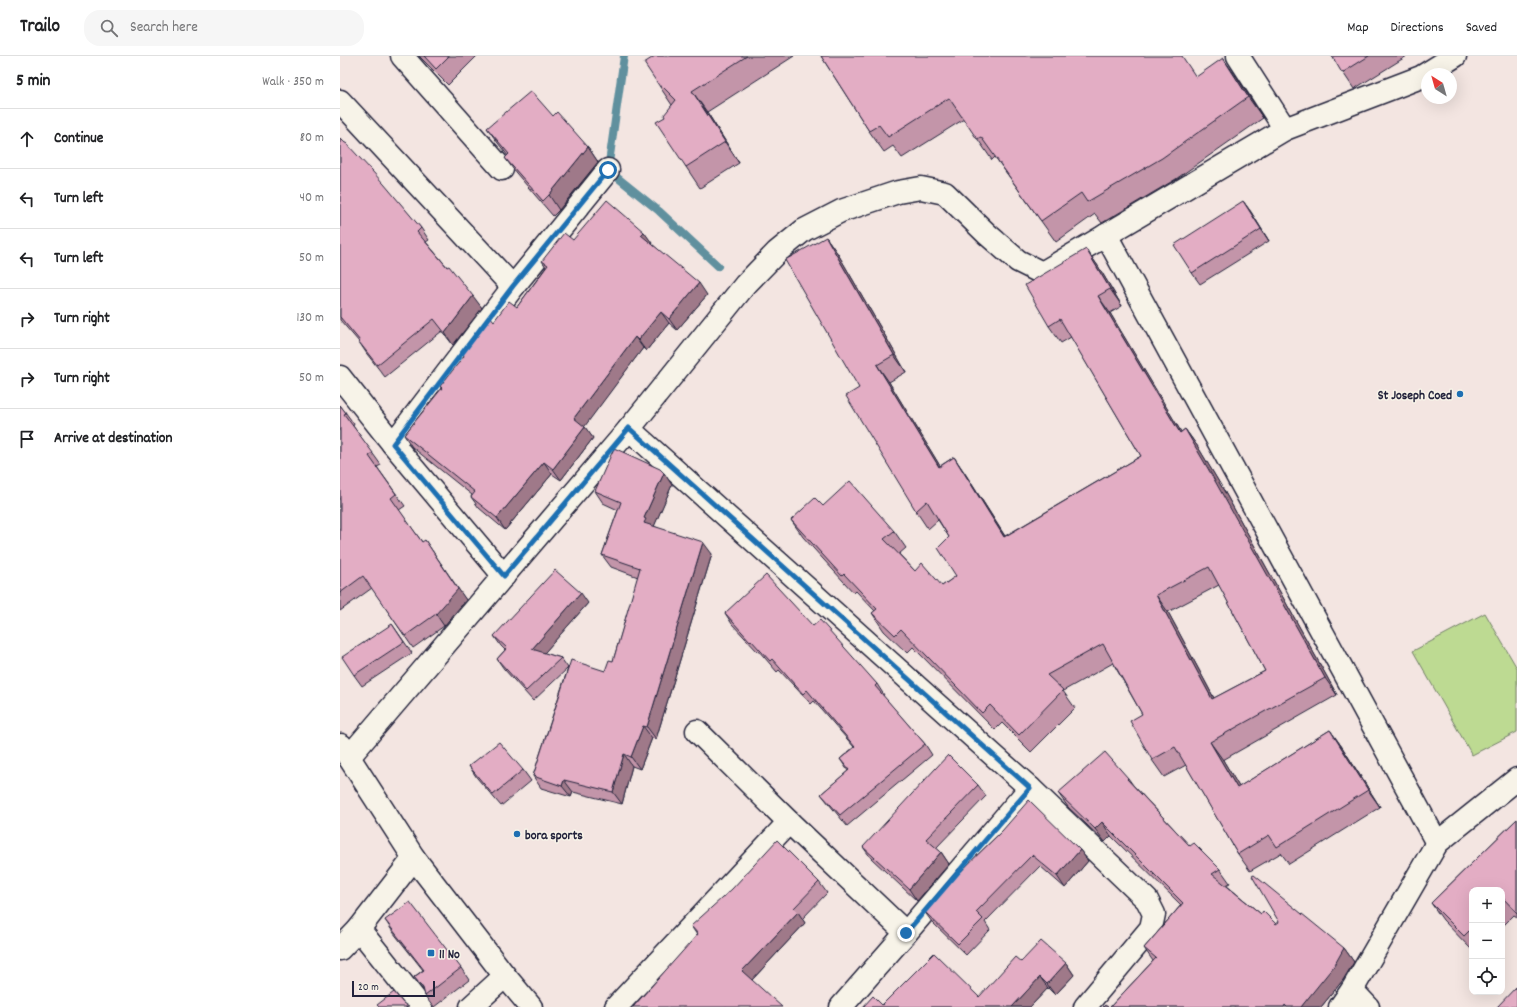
<!DOCTYPE html>
<meta charset="utf-8">
<style>
:root{--surface:#fff;--page:#f6f6f6;--text:#202124;--muted:#757577;--line:#e0e0e0}
body{margin:0;font-family:Dekko,sans-serif;background:var(--page);color:var(--text)}
.controls{position:absolute;right:12px;bottom:12px;display:grid;overflow:hidden;border-radius:8px;box-shadow:0 4px 16px #0002}
.controls button{width:36px;height:36px;display:grid;place-items:center;padding:0;border:0;border-bottom:1px solid var(--line);background:var(--surface);color:var(--text);font:20px sans-serif}
.compass{position:absolute;left:1081px;top:12px;width:36px;height:36px;border-radius:50%;background:var(--surface);box-shadow:0 4px 16px #0002;rotate:323deg}
.scale{position:absolute;left:12px;bottom:10px;width:83px;box-sizing:border-box;padding-left:4px;border:2px solid #22223b;border-top:0;font-size:11px;line-height:14px;white-space:nowrap;color:#22223b;-webkit-text-stroke:3px #f7f3e8;paint-order:stroke}
.stop{position:absolute;width:12px;height:12px;margin:-9px;border:3px solid #1f6fb2;border-radius:50%;background:#fff}
.stop.end{background:#1f6fb2;border-color:#fff;box-shadow:0 1px 4px #0008}
.list{margin:0;padding:0;list-style:none}
h2{display:flex;justify-content:space-between;align-items:center;height:52px;margin:0;padding:0 16px;font-size:17px}
h2 small{font-size:13px;font-weight:400;color:var(--muted)}
.list li{display:grid;grid-template-columns:26px 1fr auto;gap:12px;align-items:center;box-sizing:border-box;height:60px;padding:0 16px;border-top:1px solid var(--line)}
.list b{display:block;font-size:15px;white-space:nowrap}
.list em{font-size:13px;font-style:normal;color:var(--muted)}
.icon{flex:none;width:22px;height:22px;fill:none;stroke:currentColor;stroke-width:2;stroke-linecap:round;stroke-linejoin:round}
.map{position:relative;flex:none;width:1177px;height:951px;overflow:hidden}
header{display:flex;align-items:center;gap:24px;box-sizing:border-box;height:56px;padding:0 20px;background:var(--surface);border-bottom:1px solid var(--line)}
header strong{font-size:19px}
nav{display:flex;gap:22px;margin-inline-start:auto;font-size:14px}
.search{width:280px;height:36px;background:var(--page);display:flex;align-items:center;gap:10px;box-sizing:border-box;padding:0 14px;border-radius:16px;color:var(--muted);font-size:15px}
main{display:flex}
aside{flex:1;background:var(--surface)}
.map>svg:first-child{display:block}
.green{fill:#bdda92;stroke:#707e66}
.lines{fill:none;stroke-linecap:round;stroke-linejoin:round}
.stream{stroke:#60909e;stroke-width:8}
.minor-casing{stroke:#22223b;stroke-width:25}
.minor{stroke:#f7f3e8;stroke-width:22}
.wall{fill:#c395a9;stroke:#22223b;fill-rule:evenodd}
.shaded-wall{fill:#9f7989;stroke:#22223b}
.building{fill:#e3adc4;stroke:#22223b;fill-rule:evenodd}
.route{stroke:#1f6fb2;stroke-width:5}
.poi-dot{fill:#1f6fb2;stroke:#f7f3e8;stroke-width:1.5}
.labels{text-anchor:middle;stroke-width:3;stroke-linejoin:round;paint-order:stroke}
.poi-label{font-size:13px;font-weight:bold;fill:#22223b;stroke:#f7f3e8;text-anchor:start}
</style>
<header>
<strong>Trailo</strong>
<div class="search"><svg class="icon" aria-label="search" viewBox="0 0 24 24"><circle cx="10" cy="10" r="6"/><path d="M15 15l6 6"/></svg>Search here</div>
<nav><a>Map</a><a>Directions</a><a>Saved</a></nav>
</header>
<main>
<aside>
<h2>5 min<small>Walk · 350 m</small></h2>
<ul class="list">
<li><svg class="icon" aria-label="ahead" viewBox="0 0 24 24"><path d="M12 20V5M6 11l6-6 6 6"/></svg><div><b>Continue</b></div><em>80 m</em></li>
<li><svg class="icon" aria-label="left" viewBox="0 0 24 24"><path d="M17 20v-9H6M10 6l-5 5 5 5"/></svg><div><b>Turn left</b></div><em>40 m</em></li>
<li><svg class="icon" aria-label="left" viewBox="0 0 24 24"><path d="M17 20v-9H6M10 6l-5 5 5 5"/></svg><div><b>Turn left</b></div><em>50 m</em></li>
<li><svg class="icon" aria-label="right" viewBox="0 0 24 24"><path d="M7 20v-9h11M14 6l5 5-5 5"/></svg><div><b>Turn right</b></div><em>130 m</em></li>
<li><svg class="icon" aria-label="right" viewBox="0 0 24 24"><path d="M7 20v-9h11M14 6l5 5-5 5"/></svg><div><b>Turn right</b></div><em>50 m</em></li>
<li><svg class="icon" aria-label="arrive" viewBox="0 0 24 24"><path d="M6 21V4h12l-3 4 3 4H6"/></svg><div><b>Arrive at destination</b></div></li>
</ul>
</aside>
<div class="map">
<svg width="1177" height="951" viewBox="0 0 1177 951">
<rect width="100%" height="100%" fill="#f3e5e1"/>
<filter id="ink" filterUnits="userSpaceOnUse"><feTurbulence type="fractalNoise" baseFrequency=".025" numOctaves="2"/><feDisplacementMap in="SourceGraphic" scale="8" xChannelSelector="R" yChannelSelector="G"/><feConvolveMatrix kernelMatrix="1 2 1 2 8 2 1 2 1" color-interpolation-filters="sRGB"/></filter>
<g filter="url(#ink)">
<!-- green -->
<polygon class="green" points="1145,557 1177,612 1177,676 1132,699 1073,595"/>
<g class="lines">
<!-- stream -->
<polyline class="stream" points="284,0 268,114 319,155 378,210"/>
<defs>
<g id="minor">
<polyline points="62,0 162,113"/>
<polyline points="898,0 945,73"/>
<polyline points="0,45 173,231"/>
<polyline points="766,179 1097,787"/>
<polyline points="0,321 53,388 164,520"/>
<polyline points="289,373 690,732 807,844 814,858 811,872 745,951"/>
<polyline points="53,388 173,231 268,114"/>
<polyline points="357,675 449,766 566,877"/>
<polyline points="1,689 74,802 165,920 191,951"/>
<polyline points="9,701 289,373 405,229 437,196 464,174 501,155 558,136 581,132 605,137 647,178 678,205 702,217 945,73 1081,21 1115,0"/>
<polyline points="19,873 81,951"/>
<polyline points="0,893 19,873 74,802"/>
<polyline points="1012,934 1028,951"/>
<polyline points="131,951 165,920"/>
<polyline points="276,951 449,766"/>
<polyline points="501,951 566,877 690,732"/>
<polyline points="1000,951 1012,934 1097,787 1177,723"/>
</g>
</defs>
<!-- minor casing -->
<use href="#minor" class="minor-casing"/>
<!-- minor -->
<use href="#minor" class="minor"/>
</g>
<!-- wall -->
<g class="wall">
<polygon points="79,0 137,0 108,29"/>
<polygon points="315,0 454,0 367,56 399,107 360,132 346,111 325,61 332,49 320,31"/>
<polygon points="481,0 898,23 923,62 836,123 762,167 755,158 716,186 655,101 652,104 624,63 562,102 553,90 544,96 529,75"/>
<polygon points="992,0 1067,0 1014,33"/>
<polygon points="213,60 248,91 258,106 219,154 213,160 176,117 165,102 168,100 158,87 147,72"/>
<polygon points="0,82 81,172 89,184 86,186 142,252 113,289 102,275 45,321 27,298 19,286 0,264"/>
<polygon points="903,145 911,156 929,185 860,228 852,217"/>
<polygon points="304,176 312,188 367,239 337,274 329,267 306,295 303,292 244,370 253,382 221,424 212,418 165,474 139,452 131,441 132,439 72,391 64,379 101,332 100,330 154,265 177,251 206,211 202,205 233,184"/>
<path d="M486,181l12,17 68,118 -17,10 51,84 14,-9 12,18 39,61 136,-80 -70,-119 -10,6 -12,-17 37,-77 12,17 24,40 -12,7 71,119 4,-3 13,18 25,42 114,206 -114,65 16,27 91,-57 12,17 38,60 -91,57 -8,-11 -31,18 -12,-17 -52,-89 -22,12 -12,-17 -10,-46 -29,-51 -50,28 12,17 -44,44 -29,-29 -7,7 -82,-83 -6,6 -23,-22 -12,-18 3,-2 -19,-20 -2,2 -51,-56 -12,-17 32,-14 71,25 12,17 -7,6 16,17 27,15 14,-10 -7,-39 -11,-17 -10,9 -12,-18 -57,-123zM879,529l46,86 -51,27 -46,-86z"/>
<polygon points="0,349 14,368 13,370 41,409 37,411 65,450 59,454 82,486 126,544 104,570 73,592 32,532 0,555"/>
<polygon points="324,417 332,429 314,470 372,498 316,683 312,682 300,713 292,710 282,748 233,736 231,741 201,732 193,720 228,612 193,645 164,613 157,603 165,594 161,590 154,580 248,547 204,597 221,602 228,612 265,615 273,605 298,521 271,511 262,499 278,454 263,447 255,435"/>
<polygon points="385,557 473,570 537,628 544,639 543,640 585,688 592,699 507,770 489,748 481,738 508,715 500,703 514,691 474,645 471,648 439,614 437,616 418,594 417,595 392,568"/>
<polygon points="52,568 72,597 22,630 14,619"/>
<polygon points="129,710 183,714 191,725 161,750 137,722"/>
<polygon points="788,722 793,729 850,790 880,813 890,827 886,829 921,858 936,868 1004,892 1014,906 1003,924 981,951 770,951 813,905 804,892 841,849 771,780 765,786 728,751 718,737"/>
<polygon points="638,729 646,740 596,792 601,796 609,808 577,845 531,802 523,791"/>
<polygon points="1177,763 1177,861 1174,859 1162,871 1162,834 1132,834 1132,894 1103,864 1091,847"/>
<polygon points="662,775 740,794 748,805 725,832 700,810 645,866 650,874 626,899 592,866 584,855 621,815"/>
<polygon points="479,826 487,837 462,863 465,867 412,924 357,879 351,870"/>
<polygon points="45,864 121,912 129,924 94,951 93,951 85,940 84,934 74,921 83,914 53,876"/>
<polygon points="681,906 726,907 734,919 715,939 708,932 690,951 523,951 639,941"/>
</g>
<!-- shaded-wall -->
<g class="shaded-wall">
<polygon points="883,2 898,23 923,62 908,41"/>
<polygon points="352,35 367,56 399,107 385,86"/>
<polygon points="248,91 258,106 219,154 209,139"/>
<polygon points="903,145 911,156 929,185 921,173"/>
<polygon points="304,176 312,187 309,190 301,179"/>
<polygon points="486,181 498,198 566,316 554,299"/>
<polygon points="746,193 758,210 782,250 770,233"/>
<polygon points="359,227 367,239 337,274 329,263"/>
<polygon points="133,240 142,252 113,289 105,277"/>
<polygon points="758,240 770,257 852,394 840,377"/>
<polygon points="321,256 329,267 306,295 298,284"/>
<polygon points="295,281 303,292 242,374 234,362"/>
<polygon points="537,309 549,326 611,428 599,411"/>
<polygon points="245,371 253,382 221,424 213,413"/>
<polygon points="845,373 858,391 883,433 997,639 985,622"/>
<polygon points="614,401 626,419 676,498 664,481"/>
<polygon points="204,406 212,418 165,474 157,462"/>
<polygon points="324,417 332,429 313,473 304,467 304,462"/>
<polygon points="85,484 126,544 104,570 96,558"/>
<polygon points="363,486 372,498 316,683 307,671"/>
<polygon points="241,537 248,547 199,603 192,593"/>
<polygon points="816,539 828,556 884,661 872,643"/>
<polygon points="303,670 312,682 300,713 291,701"/>
<polygon points="990,674 1002,691 1040,751 1028,734"/>
<polygon points="870,686 883,704 910,749 897,732"/>
<polygon points="284,698 292,710 282,748 273,736"/>
<polygon points="224,724 233,736 231,741 222,730"/>
<polygon points="762,766 771,780 765,786 755,773"/>
<polygon points="740,794 748,805 725,832 717,820"/>
<polygon points="601,796 609,808 577,845 569,833"/>
<polygon points="458,856 465,867 410,926 402,915"/>
<polygon points="1004,892 1014,906 1003,924 981,951 961,951"/>
<polygon points="726,907 734,919 715,939 707,928"/>
<polygon points="700,921 708,932 690,951 672,951"/>
</g>
<!-- building -->
<g class="building">
<polygon points="84,0 109,0 96,13"/>
<polygon points="315,0 407,0 352,35 385,86 346,111 316,66 325,61 324,59 336,44 322,30 320,31 304,7"/>
<polygon points="481,0 842,0 856,21 883,2 908,41 822,102 747,146 741,137 701,165 641,81 637,83 609,42 548,81 539,69 529,75"/>
<polygon points="992,0 1029,0 1002,17"/>
<polygon points="191,35 213,60 217,56 248,91 209,139 203,145 165,102 169,98 147,72"/>
<polygon points="0,82 5,87 6,87 44,128 81,172 77,176 107,211 109,210 133,240 105,277 94,263 37,309 19,286 20,285 0,261"/>
<polygon points="267,144 304,176 301,179 359,227 329,263 321,256 298,284 295,281 234,362 245,371 213,413 204,406 157,462 131,441 135,436 64,379 102,332 100,330 124,300 122,297 150,260 154,265 169,245 177,251 208,209 202,205 224,177 233,184"/>
<polygon points="903,145 921,173 852,217 834,189"/>
<path d="M486,181l68,118 -17,10 62,102 15,-10 50,80 137,-81 -81,-137 -11,7 -24,-41 61,-36 24,40 -12,7 82,137 5,-4 25,43 115,206 -115,64 27,46 93,-58 38,60 -91,57 -8,-12 -31,19 -63,-107 -23,13 -22,-39 12,-7 -39,-70 -56,31 16,15 -44,45 -29,-30 -8,8 -81,-84 -6,6 -23,-22 5,-4 -33,-35 -2,2 -51,-56 24,-22 8,8 27,-25 44,50 -10,8 31,32 7,-8 20,23 14,-10 -18,-28 11,-11 -22,-36 -11,10 -70,-115 13,-8 -74,-128zM869,511l56,104 -53,28 -56,-104z"/>
<polygon points="0,349 6,357 4,358 33,397 29,400 56,438 51,442 82,486 85,484 118,533 96,558 65,580 23,520 0,537"/>
<polygon points="274,392 320,413 324,417 304,462 306,463 304,467 363,486 307,671 303,670 291,701 284,698 273,736 224,724 222,730 193,720 231,604 265,615 269,604 273,605 300,512 262,499 281,446 255,435"/>
<polygon points="215,514 241,537 192,593 221,602 186,635 157,603 167,592 154,580"/>
<polygon points="426,519 473,570 480,564 537,628 535,630 585,688 500,759 481,738 509,714 500,703 515,691 467,634 463,638 432,603 430,605 411,584 410,585 385,557"/>
<polygon points="52,568 64,586 14,619 2,601"/>
<polygon points="159,686 183,714 153,739 129,710"/>
<polygon points="765,696 788,722 787,723 850,790 854,787 880,813 872,818 921,858 923,855 936,868 939,866 912,820 914,819 1004,892 994,910 961,951 947,951 945,949 944,951 770,951 816,902 804,892 843,847 762,766 755,773 718,737"/>
<polygon points="608,699 638,729 586,783 601,796 569,833 523,791"/>
<polygon points="689,744 740,794 717,820 692,799 636,856 643,863 618,888 584,855 619,813 621,815 662,775"/>
<polygon points="1177,763 1177,857 1163,842 1162,843 1162,834 1132,834 1132,872 1124,880 1091,847"/>
<polygon points="437,784 479,826 454,852 458,856 402,915 442,951 293,951 358,878 351,870 392,833"/>
<polygon points="70,846 121,912 85,940 83,932 74,921 84,914 45,864"/>
<polygon points="701,885 726,907 707,928 700,921 672,951 523,951 533,940 542,949 594,897 639,941 675,901 681,906"/>
<polygon points="1177,930 1177,951 1157,951"/>
<polygon points="54,936 63,947 69,951 39,951 37,949"/>
<polygon points="765,949 768,951 763,951"/>
</g>
</g>
<g class="lines" filter="url(#ink)">
<!-- route -->
<polyline class="route" points="268,114 173,230 53,388 164,520 289,372 690,732 566,877"/>
</g>
<!-- markers -->
<g class="poi-dot">
<circle cx="1120" cy="338" r="4"/>
<circle cx="177" cy="778" r="4"/>
<rect x="87" y="893" width="8" height="8" rx="2"/>
</g>
<g class="labels">
<!-- poi labels -->
<g class="poi-label">
<text x="1112" y="343" text-anchor="end">St Joseph Coed</text>
<text x="185" y="783">bora sports</text>
<text x="99" y="902">11 No</text>
</g>
</g>
</svg>
<div class="controls">
<button>+</button>
<button>−</button>
<button><svg class="icon" aria-label="locate" viewBox="0 0 24 24"><circle cx="12" cy="12" r="6"/><path d="M12 2v4M12 18v4M2 12h4M18 12h4"/></svg></button>
</div>
<svg class="compass" viewBox="-18 -18 36 36"><path d="M0-13l5 13h-10z" fill="#e53935"/><path d="M0 13l5-13h-10z" fill="#757577"/></svg>
<div class="scale">20 m</div>
<div class="stop" style="left:268px;top:114px"></div>
<div class="stop end" style="left:566px;top:877px"></div>
</div>
</main>
